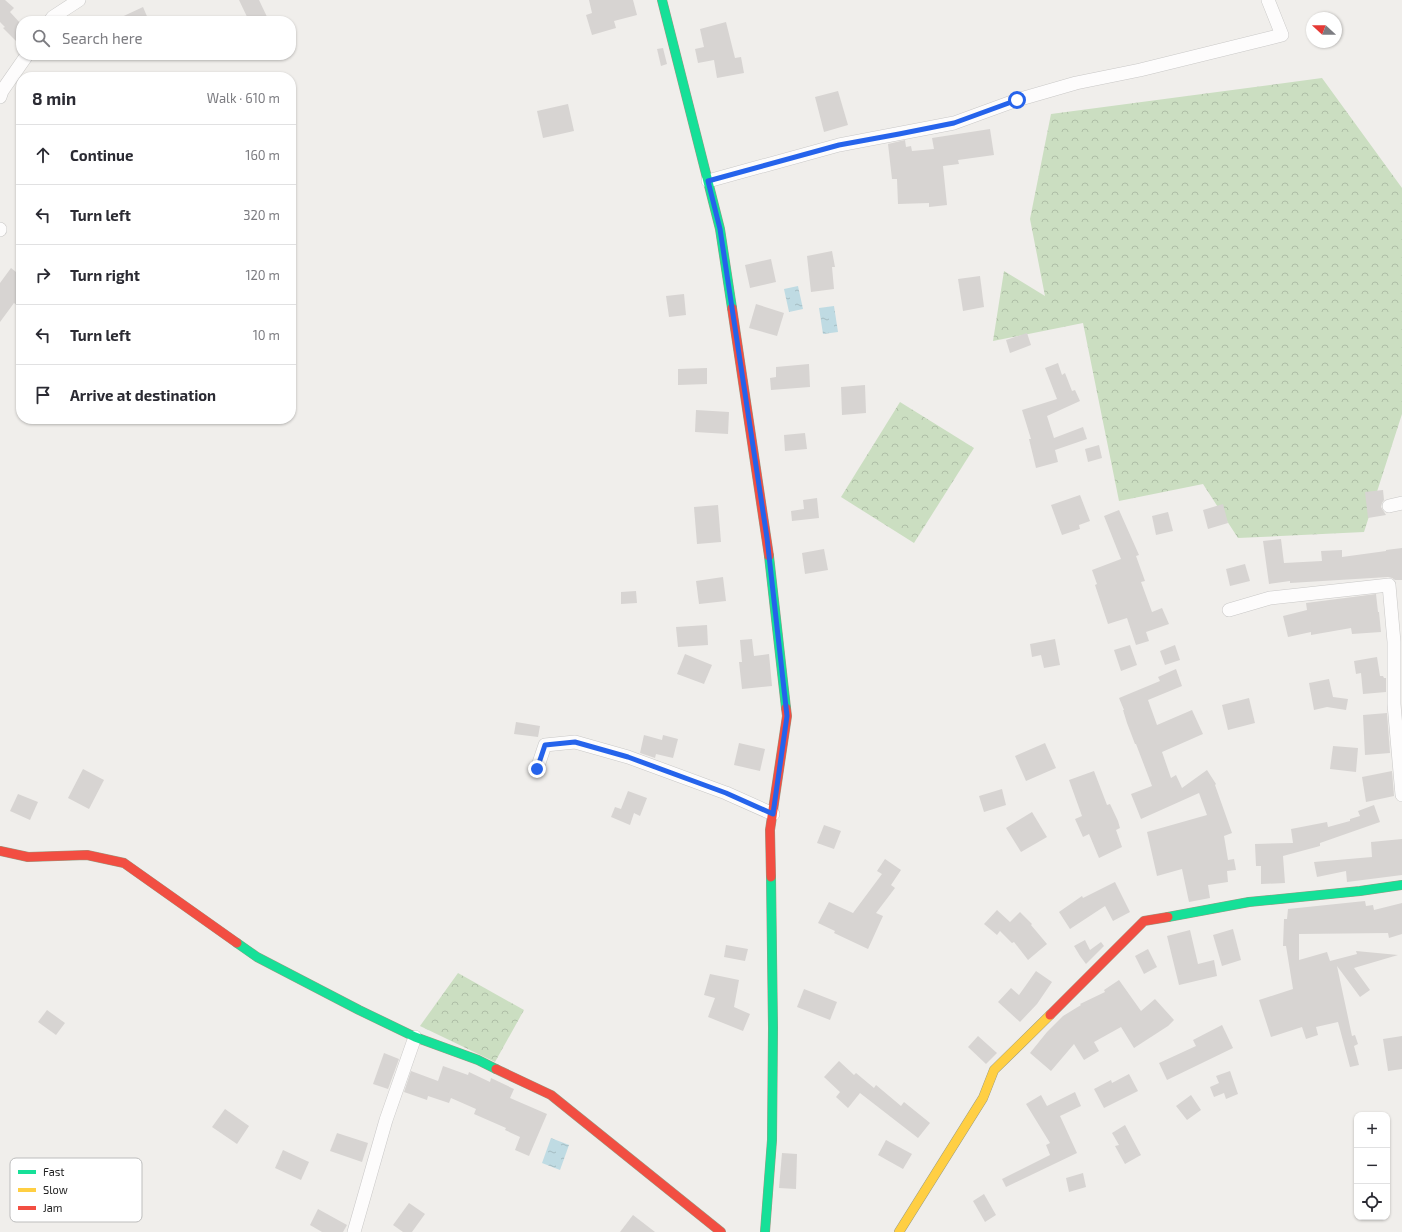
<!DOCTYPE html>
<meta charset="utf-8">
<style>
:root{--surface:#fff;--page:#f7f7f7;--text:#2b2b33;--muted:#7c7c81;--line:#e1e1e2}
body{margin:0;font-family:"Exo 2",sans-serif;background:var(--page);color:var(--text)}
.controls{position:absolute;right:12px;bottom:12px;display:grid;overflow:hidden;border-radius:8px;box-shadow:0 1px 3px #0004}
.controls button{width:36px;height:36px;display:grid;place-items:center;padding:0;border:0;border-bottom:1px solid var(--line);background:var(--surface);color:var(--text);font:20px sans-serif}
.compass{position:absolute;left:1306px;top:12px;width:36px;height:36px;border-radius:50%;background:var(--surface);box-shadow:0 1px 3px #0004;rotate:291deg}
.stop{position:absolute;width:12px;height:12px;margin:-9px;border:3px solid #2563eb;border-radius:50%;background:#fff}
.stop.end{background:#2563eb;border-color:#fff;box-shadow:0 1px 4px #0008}
.list{margin:0;padding:0;list-style:none}
h2{display:flex;justify-content:space-between;align-items:center;height:52px;margin:0;padding:0 16px;font-size:17px}
h2 small{font-size:13px;font-weight:400;color:var(--muted)}
.list li{display:grid;grid-template-columns:26px 1fr auto;gap:12px;align-items:center;box-sizing:border-box;height:60px;padding:0 16px;border-top:1px solid var(--line)}
.list b{display:block;font-size:15px;white-space:nowrap}
.list em{font-size:13px;font-style:normal;color:var(--muted)}
.icon{flex:none;width:22px;height:22px;fill:none;stroke:currentColor;stroke-width:2;stroke-linecap:round;stroke-linejoin:round}
.map{position:relative;flex:none;width:1402px;height:1232px;overflow:hidden}
.search{position:absolute;background:var(--surface);box-shadow:0 1px 3px #0004;left:16px;top:16px;width:280px;height:44px;display:flex;align-items:center;gap:10px;box-sizing:border-box;padding:0 14px;border-radius:16px;color:var(--muted);font-size:15px}
.panel{position:absolute;background:var(--surface);box-shadow:0 1px 3px #0004;left:16px;top:72px;width:280px;height:352px;border-radius:16px}
.map>svg:first-child{display:block}
.forest{fill:url(#forest-crowns)}
.water{fill:url(#water-ripples)}
.building{fill:#d7d4d2}
.lines{fill:none;stroke-linecap:round;stroke-linejoin:round}
.street-casing{stroke:#c9c8c7;stroke-width:14}
.fast-casing{stroke:#999a82;stroke-width:10}
.slow-casing{stroke:#999a82;stroke-width:10}
.jam-casing{stroke:#999a82;stroke-width:10}
.street{stroke:#fdfcfc;stroke-width:13}
.fast{stroke:#16e098;stroke-width:9}
.slow{stroke:#ffcf43;stroke-width:9}
.jam{stroke:#f24e42;stroke-width:9}
.route{stroke:#2563eb;stroke-width:5}
.key{fill:#fff;stroke:#bdbdbd;stroke-width:1}
.key-label{font-size:11px;fill:#222}
</style>
<div class="map">
<svg width="1402" height="1232" viewBox="0 0 1402 1232">
<defs>
<pattern id="forest-crowns" width="20" height="18" patternUnits="userSpaceOnUse"><rect width="20" height="18" fill="#cbdec1"/><path d="M2 6a3 3 0 1 1 6 0M12 15a3 3 0 1 1 6 0" fill="none" stroke="#aebea6"/></pattern>
<pattern id="water-ripples" width="26" height="14" patternUnits="userSpaceOnUse"><rect width="26" height="14" fill="#bfdbe3"/><path d="M2 4q2-2 4 0t4 0M15 11q2-2 4 0t4 0" fill="none" stroke="#a4bcc2"/></pattern>
</defs>
<rect width="100%" height="100%" fill="#f0eeeb"/>
<!-- forest -->
<g class="forest">
<polygon points="1322,78 1402,188 1402,414 1364,532 1238,538 1203,484 1119,501 1083,323 993,341 1004,271 1045,296 1030,219 1051,114"/>
<polygon points="900,402 974,448 914,543 841,497"/>
<polygon points="458,973 524,1010 495,1062 420,1026"/>
</g>
<!-- water -->
<g class="water">
<polygon points="798,286 803,309 789,312 784,289"/>
<polygon points="834,306 838,332 823,334 819,308"/>
<polygon points="551,1138 569,1145 560,1170 542,1163"/>
</g>
<!-- building -->
<g class="building">
<polygon points="0,0 5,0 14,8 10,12 21,24 21,46 3,28 5,27 0,22"/>
<polygon points="239,0 259,0 269,21 249,21"/>
<polygon points="589,0 633,0 637,15 614,21 616,28 592,35 586,15 592,13"/>
<polygon points="143,7 149,21 113,21"/>
<polygon points="726,22 735,58 741,57 744,73 717,78 714,60 698,63 695,49 704,47 700,29"/>
<polygon points="663,48 667,64 661,66 657,49"/>
<polygon points="838,91 848,125 824,132 815,97"/>
<polygon points="568,104 574,131 543,138 537,111"/>
<polygon points="990,129 994,155 958,160 959,164 943,166 947,205 929,207 929,203 898,204 897,179 892,179 888,144 905,140 906,147 911,146 912,151 934,149 932,138"/>
<polygon points="832,251 835,267 832,267 834,289 811,292 807,256"/>
<polygon points="771,259 776,282 750,288 745,265"/>
<polygon points="11,268 21,276 21,308 14,303 0,322 0,283"/>
<polygon points="980,276 984,307 963,311 958,279"/>
<polygon points="684,294 686,315 669,317 666,296"/>
<polygon points="756,304 784,313 777,336 749,328"/>
<polygon points="1027,333 1031,345 1010,353 1006,340"/>
<polygon points="1058,363 1062,375 1065,373 1072,391 1075,390 1080,401 1047,416 1054,438 1083,427 1087,439 1055,450 1058,462 1036,468 1029,439 1031,439 1022,410 1057,399 1045,368"/>
<polygon points="809,364 810,387 771,390 770,378 776,377 776,367"/>
<polygon points="707,368 707,384 678,385 678,369"/>
<polygon points="865,385 866,413 842,415 841,387"/>
<polygon points="696,410 729,412 728,434 695,432"/>
<polygon points="805,433 807,449 785,451 784,435"/>
<polygon points="1099,445 1102,458 1088,462 1085,449"/>
<polygon points="1383,490 1384,500 1382,503 1381,507 1386,515 1368,518 1365,492"/>
<polygon points="1080,495 1090,521 1079,525 1080,529 1062,535 1051,505"/>
<polygon points="817,498 819,518 792,521 791,511 804,509 803,500"/>
<polygon points="1223,504 1228,523 1208,529 1203,510"/>
<polygon points="718,505 721,542 697,544 694,507"/>
<polygon points="1119,510 1139,555 1136,556 1145,581 1141,582 1152,612 1162,608 1169,624 1146,632 1149,641 1136,645 1127,618 1108,624 1095,585 1097,584 1092,570 1121,559 1104,516"/>
<polygon points="1168,512 1173,531 1156,535 1152,516"/>
<polygon points="1281,539 1284,563 1322,561 1321,551 1342,550 1342,557 1386,551 1386,550 1402,548 1402,580 1395,580 1392,578 1388,577 1290,583 1290,581 1269,584 1263,541"/>
<polygon points="824,549 828,570 805,574 802,553"/>
<polygon points="1245,564 1250,581 1230,586 1226,569"/>
<polygon points="723,577 726,601 699,604 696,581"/>
<polygon points="636,591 637,603 621,604 621,592"/>
<polygon points="1376,594 1378,612 1379,612 1381,632 1352,634 1351,628 1311,635 1311,632 1288,637 1283,616 1307,610 1306,603"/>
<polygon points="707,625 708,645 678,647 676,627"/>
<polygon points="752,639 754,656 769,654 772,686 742,689 739,662 742,662 740,640"/>
<polygon points="1055,639 1060,665 1044,668 1041,655 1032,657 1030,644"/>
<polygon points="1130,645 1137,665 1121,671 1114,650"/>
<polygon points="1175,645 1180,660 1165,665 1160,651"/>
<polygon points="685,654 712,665 704,684 677,674"/>
<polygon points="1377,657 1380,676 1383,676 1384,678 1386,678 1386,692 1363,694 1361,673 1356,674 1354,661"/>
<polygon points="1176,669 1182,686 1148,700 1157,725 1192,710 1203,734 1162,752 1171,778 1176,775 1182,788 1207,770 1216,784 1215,785 1232,833 1224,836 1228,860 1234,859 1236,870 1227,871 1228,882 1208,885 1210,898 1189,902 1182,869 1157,876 1147,832 1207,815 1199,793 1141,819 1131,794 1152,786 1136,744 1135,744 1127,723 1123,710 1124,710 1119,698 1160,681 1158,677"/>
<polygon points="1329,679 1333,697 1348,699 1346,710 1327,707 1314,710 1309,683"/>
<polygon points="1249,698 1255,723 1228,730 1222,705"/>
<polygon points="1387,713 1390,753 1365,755 1363,715"/>
<polygon points="516,722 540,726 538,737 514,734"/>
<polygon points="644,735 662,740 663,735 678,739 673,758 656,754 655,758 640,753"/>
<polygon points="739,743 765,749 760,771 734,765"/>
<polygon points="1045,743 1056,768 1026,781 1015,756"/>
<polygon points="1333,746 1358,748 1356,772 1330,769"/>
<polygon points="83,769 104,780 89,809 68,798"/>
<polygon points="1094,771 1107,805 1110,804 1118,821 1120,828 1116,830 1122,847 1099,858 1089,834 1083,837 1075,819 1082,816 1069,780"/>
<polygon points="1392,771 1394,796 1366,802 1362,777"/>
<polygon points="1002,789 1006,805 984,812 979,796"/>
<polygon points="628,791 647,798 640,816 634,813 630,825 611,817 615,807 621,809"/>
<polygon points="18,794 38,802 30,820 10,811"/>
<polygon points="1374,805 1380,822 1320,843 1320,846 1283,856 1285,883 1261,884 1261,866 1256,866 1255,844 1293,843 1291,829 1327,822 1328,827 1350,821 1350,819 1360,816 1358,811"/>
<polygon points="1032,812 1047,837 1021,852 1006,828"/>
<polygon points="824,825 841,831 834,849 817,843"/>
<polygon points="1402,839 1402,875 1347,882 1346,871 1317,877 1314,862 1372,857 1371,842"/>
<polygon points="885,859 901,870 891,885 895,888 876,913 883,916 868,949 834,933 835,931 818,923 829,902 853,913 882,874 877,871"/>
<polygon points="1115,882 1130,912 1113,921 1105,906 1070,929 1059,912 1082,896 1083,898"/>
<polygon points="1365,901 1366,906 1373,905 1374,910 1402,903 1402,934 1389,938 1388,933 1299,934 1299,960 1327,952 1330,961 1357,954 1356,951 1398,955 1354,968 1370,990 1360,997 1337,966 1352,1036 1355,1035 1358,1044 1354,1046 1359,1065 1350,1067 1338,1022 1316,1027 1318,1035 1306,1039 1302,1027 1271,1037 1259,1000 1293,989 1286,946 1283,946 1284,919 1287,919 1288,909"/>
<polygon points="997,910 1010,922 1020,912 1032,924 1031,925 1047,944 1028,960 1014,942 1012,943 1000,931 997,935 984,924"/>
<polygon points="1233,929 1241,960 1222,966 1213,935"/>
<polygon points="1190,930 1198,964 1214,960 1217,976 1179,985 1167,936"/>
<polygon points="1085,940 1090,950 1101,942 1104,946 1086,964 1080,956 1074,946"/>
<polygon points="726,945 748,949 745,961 724,957"/>
<polygon points="1148,949 1157,967 1144,974 1135,956"/>
<polygon points="1036,971 1052,982 1037,1004 1020,1022 998,1002 1011,988 1019,995"/>
<polygon points="710,974 739,980 734,1007 750,1014 743,1031 708,1017 715,998 704,995"/>
<polygon points="1119,980 1141,1011 1155,999 1174,1020 1168,1026 1134,1048 1121,1027 1094,1042 1099,1051 1084,1060 1074,1044 1051,1071 1030,1053 1047,1032 1063,1016 1081,1005 1080,1004 1105,992 1104,990"/>
<polygon points="804,989 837,1002 830,1020 797,1007"/>
<polygon points="47,1010 65,1023 56,1035 38,1022"/>
<polygon points="1222,1025 1233,1048 1167,1080 1159,1063 1196,1046 1193,1040"/>
<polygon points="978,1036 997,1053 986,1064 968,1047"/>
<polygon points="1402,1036 1402,1069 1388,1071 1383,1039"/>
<polygon points="384,1053 399,1059 388,1089 373,1084"/>
<polygon points="839,1061 854,1075 856,1073 874,1088 876,1085 901,1106 904,1102 930,1123 918,1138 860,1093 848,1108 836,1097 840,1092 824,1077"/>
<polygon points="443,1066 468,1075 469,1072 490,1082 491,1078 514,1089 510,1098 547,1114 529,1156 515,1150 520,1137 505,1130 506,1128 474,1114 476,1109 451,1098 449,1103 428,1096 427,1100 404,1092 411,1071 438,1081"/>
<polygon points="1230,1071 1238,1094 1226,1099 1224,1093 1214,1097 1210,1087 1219,1083 1216,1076"/>
<polygon points="1129,1074 1138,1091 1104,1108 1094,1089 1111,1080 1112,1083"/>
<polygon points="1075,1092 1081,1106 1060,1116 1077,1153 1006,1187 1002,1179 1050,1155 1046,1145 1050,1143 1026,1104 1041,1095 1047,1106"/>
<polygon points="1191,1095 1201,1110 1187,1120 1176,1106"/>
<polygon points="225,1109 249,1126 237,1144 212,1127"/>
<polygon points="1125,1125 1141,1155 1125,1164 1115,1146 1119,1145 1112,1133"/>
<polygon points="337,1133 368,1143 362,1162 330,1151"/>
<polygon points="886,1140 912,1154 903,1169 878,1155"/>
<polygon points="283,1150 309,1162 301,1180 275,1168"/>
<polygon points="782,1153 797,1154 796,1189 779,1188"/>
<polygon points="1083,1173 1086,1187 1069,1192 1066,1178"/>
<polygon points="984,1194 996,1215 985,1222 973,1201"/>
<polygon points="409,1203 425,1214 412,1232 403,1232 393,1225"/>
<polygon points="318,1209 347,1225 343,1232 322,1232 310,1225"/>
<polygon points="633,1215 655,1232 620,1232"/>
</g>
<g class="lines">
<defs>
<g id="street">
<polyline points="50,21 53,17 79,0"/>
<polyline points="0,97 2,91 27,55"/>
<polyline points="708,181 839,145 954,123 1017,100 1076,83 1140,70 1282,35 1268,0"/>
<polyline points="0,229 0,230"/>
<polyline points="1389,506 1402,503"/>
<polyline points="1229,610 1270,598 1389,585 1394,642 1394,704 1402,795"/>
<polyline points="537,769 545,745 575,742 628,757 726,793 773,814"/>
<polyline points="354,1232 386,1120 415,1037"/>
</g>
<g id="fast">
<polyline points="662,0 720,229 732,308"/>
<polyline points="769,556 786,708"/>
<polyline points="1168,917 1249,902 1360,891 1402,885"/>
<polyline points="237,943 257,957 359,1010 415,1037 478,1060 496,1069"/>
<polyline points="765,1232 772,1140 773,1028 771,877"/>
</g>
<polyline id="slow" points="899,1232 983,1098 994,1070 1050,1015"/>
<g id="jam">
<polyline points="732,308 769,556"/>
<polyline points="0,851 28,857 87,855 124,863 237,943"/>
<polyline points="771,877 770,830 787,716 786,708"/>
<polyline points="1050,1015 1144,921 1168,917"/>
<polyline points="496,1069 551,1095 721,1232"/>
</g>
</defs>
<!-- street casing -->
<use href="#street" class="street-casing"/>
<!-- fast casing -->
<use href="#fast" class="fast-casing"/>
<!-- slow casing -->
<use href="#slow" class="slow-casing"/>
<!-- jam casing -->
<use href="#jam" class="jam-casing"/>
<!-- street -->
<use href="#street" class="street"/>
<!-- fast -->
<use href="#fast" class="fast"/>
<!-- slow -->
<use href="#slow" class="slow"/>
<!-- jam -->
<use href="#jam" class="jam"/>
</g>
<g class="lines">
<!-- route -->
<polyline class="route" points="537,769 545,745 575,742 628,757 726,793 773,814 787,716 767,538 720,229 708,181 839,145 899,134 954,123 1017,100"/>
</g>
<!-- legend -->
<rect x="10" y="1158" width="132" height="64" rx="6" class="key"/>
<rect x="18" y="1170" width="18" height="4" fill="#16e098"/>
<rect x="18" y="1188" width="18" height="4" fill="#ffcf43"/>
<rect x="18" y="1206" width="18" height="4" fill="#f24e42"/>
<g class="key-label">
<text x="43" y="1176">Fast</text>
<text x="43" y="1194">Slow</text>
<text x="43" y="1212">Jam</text>
</g>
</svg>
<div class="controls">
<button>+</button>
<button>−</button>
<button><svg class="icon" aria-label="locate" viewBox="0 0 24 24"><circle cx="12" cy="12" r="6"/><path d="M12 2v4M12 18v4M2 12h4M18 12h4"/></svg></button>
</div>
<svg class="compass" viewBox="-18 -18 36 36"><path d="M0-13l5 13h-10z" fill="#e53935"/><path d="M0 13l5-13h-10z" fill="#7c7c81"/></svg>
<div class="stop" style="left:1017px;top:100px"></div>
<div class="stop end" style="left:537px;top:769px"></div>
<div class="search"><svg class="icon" aria-label="search" viewBox="0 0 24 24"><circle cx="10" cy="10" r="6"/><path d="M15 15l6 6"/></svg>Search here</div>
<section class="panel">
<h2>8 min<small>Walk · 610 m</small></h2>
<ul class="list">
<li><svg class="icon" aria-label="ahead" viewBox="0 0 24 24"><path d="M12 20V5M6 11l6-6 6 6"/></svg><div><b>Continue</b></div><em>160 m</em></li>
<li><svg class="icon" aria-label="left" viewBox="0 0 24 24"><path d="M17 20v-9H6M10 6l-5 5 5 5"/></svg><div><b>Turn left</b></div><em>320 m</em></li>
<li><svg class="icon" aria-label="right" viewBox="0 0 24 24"><path d="M7 20v-9h11M14 6l5 5-5 5"/></svg><div><b>Turn right</b></div><em>120 m</em></li>
<li><svg class="icon" aria-label="left" viewBox="0 0 24 24"><path d="M17 20v-9H6M10 6l-5 5 5 5"/></svg><div><b>Turn left</b></div><em>10 m</em></li>
<li><svg class="icon" aria-label="arrive" viewBox="0 0 24 24"><path d="M6 21V4h12l-3 4 3 4H6"/></svg><div><b>Arrive at destination</b></div></li>
</ul>
</section>
</div>
